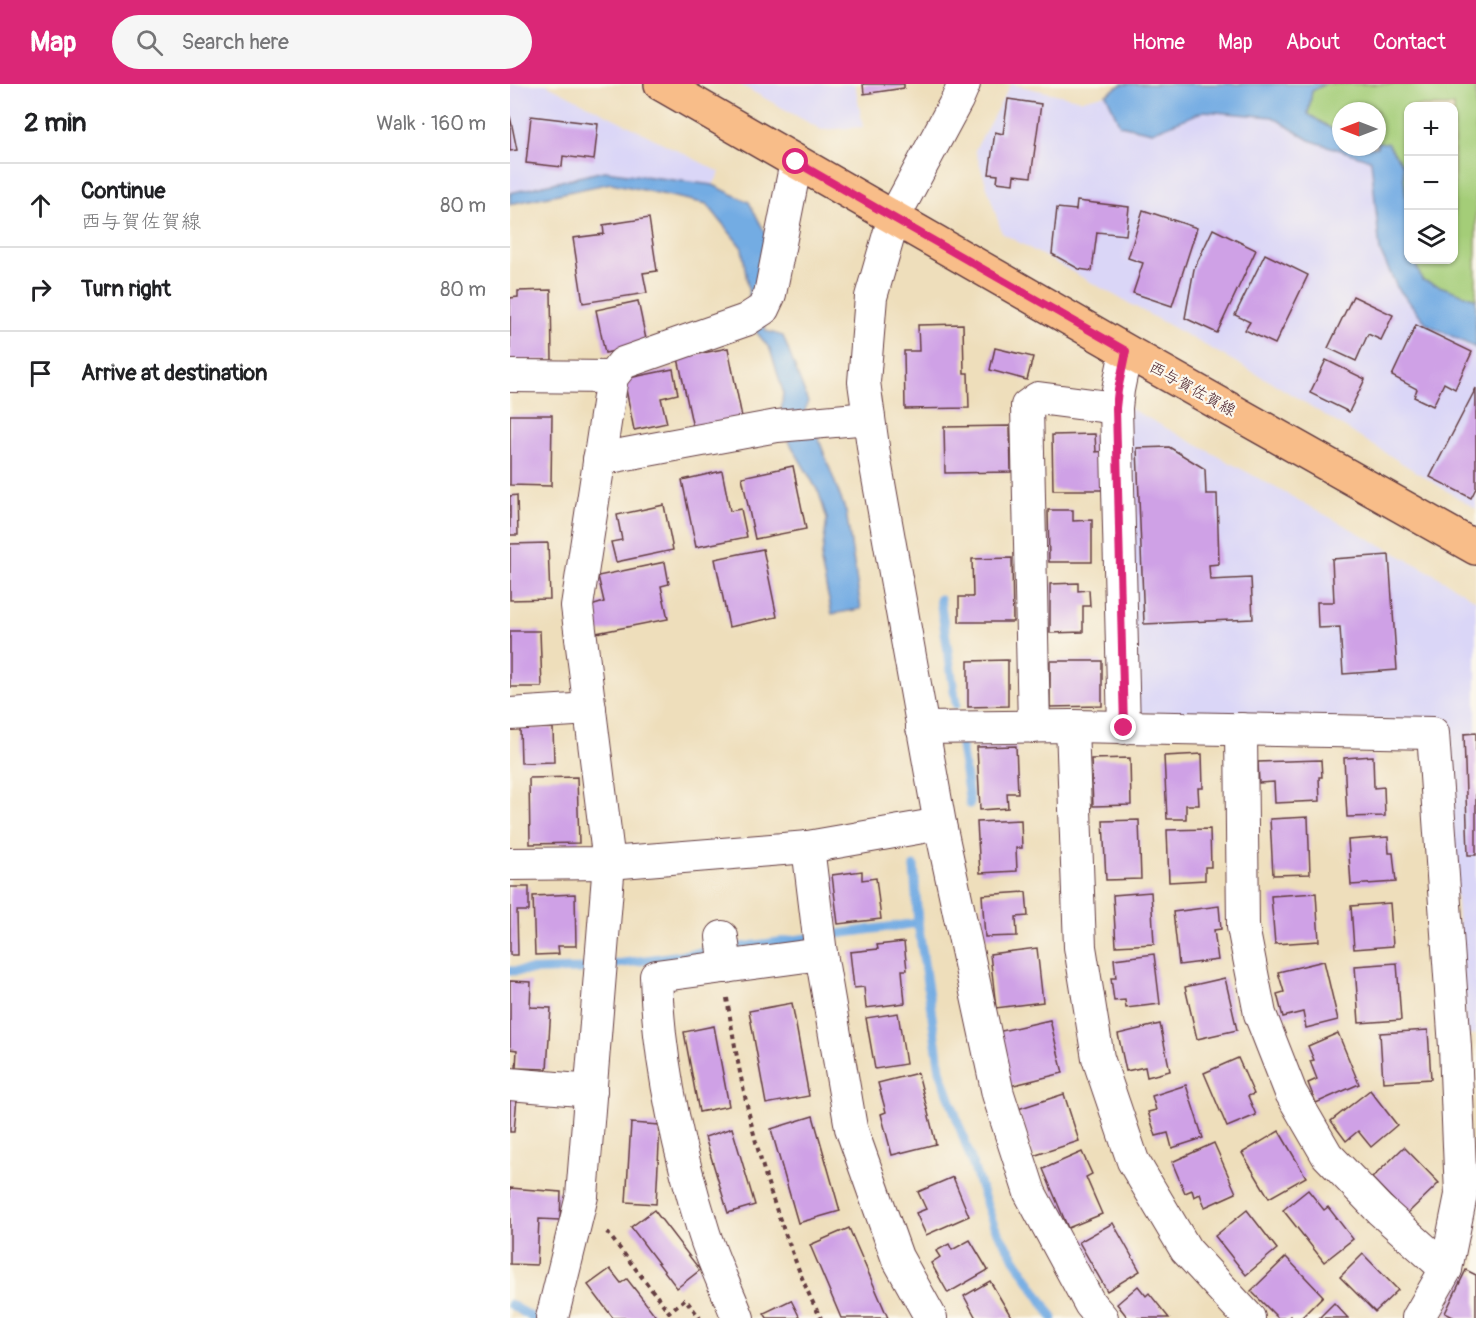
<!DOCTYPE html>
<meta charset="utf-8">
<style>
:root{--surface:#fff;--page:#f6f6f6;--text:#202124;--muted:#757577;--line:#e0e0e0;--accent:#db2777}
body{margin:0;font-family:Pangolin,"Klee One",sans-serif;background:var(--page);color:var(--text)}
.controls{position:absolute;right:18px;top:18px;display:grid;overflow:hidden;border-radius:12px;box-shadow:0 2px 4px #0004}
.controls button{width:54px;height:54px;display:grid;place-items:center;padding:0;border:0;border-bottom:2px solid var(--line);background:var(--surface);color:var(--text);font:30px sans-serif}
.compass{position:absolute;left:822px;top:18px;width:54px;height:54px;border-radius:50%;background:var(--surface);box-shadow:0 2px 4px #0004;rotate:270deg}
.stop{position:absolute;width:18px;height:18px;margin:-14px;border:4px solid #db2777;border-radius:50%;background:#fff}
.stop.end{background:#db2777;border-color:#fff;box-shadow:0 2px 6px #0008}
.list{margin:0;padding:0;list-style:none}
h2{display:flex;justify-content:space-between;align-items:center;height:78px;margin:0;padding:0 24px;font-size:26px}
h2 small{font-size:20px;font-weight:400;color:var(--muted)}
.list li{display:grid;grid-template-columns:39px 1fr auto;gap:18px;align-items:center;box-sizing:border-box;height:84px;padding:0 24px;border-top:2px solid var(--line)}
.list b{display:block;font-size:22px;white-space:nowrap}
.list p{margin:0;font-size:20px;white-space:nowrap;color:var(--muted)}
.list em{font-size:20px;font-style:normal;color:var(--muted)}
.icon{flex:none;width:33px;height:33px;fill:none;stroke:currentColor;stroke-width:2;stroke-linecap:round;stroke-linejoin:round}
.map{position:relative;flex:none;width:966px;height:1234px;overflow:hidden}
header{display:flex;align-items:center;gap:36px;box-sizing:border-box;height:84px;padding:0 30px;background:var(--accent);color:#fff}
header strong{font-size:28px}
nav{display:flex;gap:33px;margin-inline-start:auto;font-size:21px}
.search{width:420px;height:54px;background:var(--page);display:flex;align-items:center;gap:15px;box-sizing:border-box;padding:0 21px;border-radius:33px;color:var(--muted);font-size:22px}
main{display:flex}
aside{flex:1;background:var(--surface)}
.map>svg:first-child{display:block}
.built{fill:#dad6f7}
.green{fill:#a4cd78;stroke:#777652;stroke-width:1.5}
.water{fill:#73ace3;stroke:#5e6687;stroke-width:1.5}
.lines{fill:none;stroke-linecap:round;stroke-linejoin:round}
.stream{stroke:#73ace3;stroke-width:9}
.building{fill:#cfa1e6}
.minor-casing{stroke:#633c41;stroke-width:34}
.major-casing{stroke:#633c41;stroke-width:36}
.path{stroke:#633c41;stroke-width:4;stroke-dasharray:4.5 4.5;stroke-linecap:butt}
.minor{stroke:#fff;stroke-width:32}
.major{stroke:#f8bd89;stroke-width:33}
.route{stroke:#db2777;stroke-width:8}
.labels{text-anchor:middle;stroke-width:4.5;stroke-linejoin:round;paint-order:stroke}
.street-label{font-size:16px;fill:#4a1f2b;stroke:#fbf7ec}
</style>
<header>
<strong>Map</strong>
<div class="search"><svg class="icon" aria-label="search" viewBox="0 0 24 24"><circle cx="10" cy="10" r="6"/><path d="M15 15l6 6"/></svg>Search here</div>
<nav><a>Home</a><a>Map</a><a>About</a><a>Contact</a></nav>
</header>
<main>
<aside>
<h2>2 min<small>Walk · 160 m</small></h2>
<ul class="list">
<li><svg class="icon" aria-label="ahead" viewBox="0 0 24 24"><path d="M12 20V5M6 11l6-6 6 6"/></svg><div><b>Continue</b><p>西与賀佐賀線</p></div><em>80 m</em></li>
<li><svg class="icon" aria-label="right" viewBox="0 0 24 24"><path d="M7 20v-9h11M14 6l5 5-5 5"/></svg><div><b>Turn right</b></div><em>80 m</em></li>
<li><svg class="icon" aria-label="arrive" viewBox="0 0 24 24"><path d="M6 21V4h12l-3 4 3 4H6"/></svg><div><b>Arrive at destination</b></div></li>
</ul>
</aside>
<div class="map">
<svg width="966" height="1234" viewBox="0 0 966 1234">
<rect width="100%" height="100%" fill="#fbf7ec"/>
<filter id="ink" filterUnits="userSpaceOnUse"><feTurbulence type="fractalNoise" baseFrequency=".0167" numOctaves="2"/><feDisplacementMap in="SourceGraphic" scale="12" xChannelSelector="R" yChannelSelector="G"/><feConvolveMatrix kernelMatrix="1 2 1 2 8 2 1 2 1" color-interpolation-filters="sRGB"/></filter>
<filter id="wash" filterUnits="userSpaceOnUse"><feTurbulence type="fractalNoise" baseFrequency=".008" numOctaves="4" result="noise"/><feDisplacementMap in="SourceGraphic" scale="24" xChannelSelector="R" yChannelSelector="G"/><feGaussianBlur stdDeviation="1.35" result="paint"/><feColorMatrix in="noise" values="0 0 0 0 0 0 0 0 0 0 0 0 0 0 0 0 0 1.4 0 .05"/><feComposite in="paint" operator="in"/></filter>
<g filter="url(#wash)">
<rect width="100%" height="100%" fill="#eedebb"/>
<!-- built -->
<g class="built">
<polygon points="0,0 36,0 210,88 203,101 94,87 0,109"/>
<polygon points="229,0 345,0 353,43 312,46"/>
<polygon points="501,0 572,16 596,10 771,22 831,63 877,80 906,211 966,238 966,425 763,299 492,149 465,66"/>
<polygon points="614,321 920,488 966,516 966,950 956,951 935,638 621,629"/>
</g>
<!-- green -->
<polygon class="green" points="815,0 966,0 966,215 912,196 904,176 944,176 944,22 898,22 898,139 893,81 877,60 867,58 867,27 831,27 831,51 798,30 802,7"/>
<!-- water -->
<g class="water">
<polygon points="612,0 815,0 802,7 798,30 831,51 831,63 867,63 867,58 877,59 893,81 898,139 898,176 904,176 912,196 966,215 966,264 917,240 887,203 870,167 861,76 799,56 763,33 694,27 642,48 610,41 596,10"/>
<polygon points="94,87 203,101 239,118 259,156 244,211 256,247 273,252 298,318 294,329 308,353 336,428 351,525 322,530 311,479 317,435 309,409 277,354 271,333 273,307 260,265 244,245 232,164 197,120 101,99 0,120 0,109"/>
</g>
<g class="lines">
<!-- stream -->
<g class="stream">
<polyline points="430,515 446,620"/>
<polyline points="451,662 460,720"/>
<polyline points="404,782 408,839 430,986 484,1142 543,1234"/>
<polyline points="0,887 70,885 408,839"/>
<polyline points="0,1220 23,1234"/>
</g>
</g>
<g id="blocks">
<!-- building -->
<g class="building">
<polygon points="353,0 394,0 394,4 354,10"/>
<polygon points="498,15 531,20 521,93 504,91 503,100 487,98 488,91 479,90 485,48 493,50"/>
<polygon points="0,32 7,66 0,67"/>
<polygon points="21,32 88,40 84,76 53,72 52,83 16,79"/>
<polygon points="567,117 619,123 616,151 587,148 582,187 569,185 542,170 547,124 566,126"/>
<polygon points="633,126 687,144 662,222 623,209 633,179 618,174"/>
<polygon points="139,134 147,187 133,189 137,209 73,219 63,154 94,150 93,141"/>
<polygon points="703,145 746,166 707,249 675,234 684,185"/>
<polygon points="755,170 798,191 765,260 735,246 740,238 725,231"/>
<polygon points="41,206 42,276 0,277 0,214 8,213 8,207"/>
<polygon points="843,212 883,231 871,256 858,250 846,277 818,264"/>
<polygon points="128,217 137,260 95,269 86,226"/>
<polygon points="453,240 454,289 458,289 459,324 395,325 394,267 409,267 408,241"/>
<polygon points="906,241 962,268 945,305 934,299 923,322 904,313 907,305 882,292"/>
<polygon points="218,264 232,333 183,344 168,274"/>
<polygon points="485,264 523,273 517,296 480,286"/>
<polygon points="816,276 855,295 839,328 800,309"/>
<polygon points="163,285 168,310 151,314 157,339 124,346 114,295"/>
<polygon points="966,304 966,404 961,414 920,393"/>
<polygon points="0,331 42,331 41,402 0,401"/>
<polygon points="500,342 501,388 435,389 434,343"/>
<polygon points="585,350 586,368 595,367 595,406 543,406 542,351"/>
<polygon points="659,363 695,385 696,410 707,410 709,480 699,481 700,496 741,494 743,535 634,540 627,364"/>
<polygon points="283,382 296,445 245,455 232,393"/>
<polygon points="212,387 220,427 231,425 237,453 186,463 172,396"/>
<polygon points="7,411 8,451 0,451 0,412"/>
<polygon points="154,421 163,466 106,478 101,458 112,456 107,431"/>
<polygon points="538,426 563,426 563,437 582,436 582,478 539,478"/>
<polygon points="38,459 40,515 0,516 0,460"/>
<polygon points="253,465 267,533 219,543 205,475"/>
<polygon points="879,471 887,586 833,590 830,543 808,544 807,518 824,518 822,475"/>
<polygon points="502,474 503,538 449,538 449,513 463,513 462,475"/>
<polygon points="155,478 159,500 151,502 158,535 86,549 81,522 94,518 88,492"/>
<polygon points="568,499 568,507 579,506 580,522 573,522 573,548 540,549 540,500"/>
<polygon points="0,547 30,547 32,603 0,603"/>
<polygon points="498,576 498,622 458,623 458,577"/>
<polygon points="540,577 592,577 592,622 540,623"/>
<polygon points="10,644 43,644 44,678 11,679"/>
<polygon points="966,649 966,771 958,771 954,650"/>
<polygon points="506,662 508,709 497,709 498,724 470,726 467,663"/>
<polygon points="692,670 693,704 688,704 689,721 676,721 676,735 657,735 654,672"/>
<polygon points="863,672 864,704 874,703 875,732 837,733 834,674"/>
<polygon points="620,674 621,721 583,722 581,675"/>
<polygon points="811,676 812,693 809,693 810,717 765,719 764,698 749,699 748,678"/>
<polygon points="67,693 69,759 20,760 19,694"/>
<polygon points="798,733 800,790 763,791 760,735"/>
<polygon points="511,736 512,764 506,764 507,787 470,789 467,738"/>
<polygon points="629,736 631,795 596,796 593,737"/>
<polygon points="700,745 701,783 695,783 695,796 659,798 657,746"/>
<polygon points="878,753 879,769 883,769 886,798 841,801 838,756"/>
<polygon points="352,787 352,796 366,794 371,835 328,840 322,791"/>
<polygon points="0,803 19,803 19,827 7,827 8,871 0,871"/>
<polygon points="516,808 518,832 506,833 507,852 475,853 472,811"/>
<polygon points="641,808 644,860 606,862 603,811"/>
<polygon points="806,809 809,857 765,860 761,812"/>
<polygon points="65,810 66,862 48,862 49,870 25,871 23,812"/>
<polygon points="880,819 883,862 844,865 841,822"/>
<polygon points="709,822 711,845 704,846 708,876 669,881 663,828"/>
<polygon points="394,858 397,886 392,886 395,919 356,924 354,903 344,904 340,868 368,865 367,861"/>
<polygon points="527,864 533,918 486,924 480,870"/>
<polygon points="644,870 650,920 616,924 615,916 604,917 601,894 606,894 604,875"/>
<polygon points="814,877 828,936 796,944 793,928 773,933 767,910 774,908 768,888"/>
<polygon points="887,879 891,936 849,939 845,882"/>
<polygon points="715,894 727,946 687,955 675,903"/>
<polygon points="0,897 21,898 20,923 41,924 37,985 6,984 7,966 0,965"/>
<polygon points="282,919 299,1012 256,1020 239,927"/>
<polygon points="388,929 396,980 365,985 356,934"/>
<polygon points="540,936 553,989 500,1002 487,948"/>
<polygon points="650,940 660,987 637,993 635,983 616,987 608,950"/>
<polygon points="204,942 219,1022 189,1028 174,948"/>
<polygon points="918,946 921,995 873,998 870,949"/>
<polygon points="828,949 849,1000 806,1019 798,999 807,995 800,977 804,976 798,962"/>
<polygon points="728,974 744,1010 738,1012 746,1031 717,1043 694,989"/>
<polygon points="408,989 426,1060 382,1071 371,1030 376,1028 368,999"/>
<polygon points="676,1001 693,1054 662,1064 658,1049 646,1052 638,1028 646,1026 642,1012"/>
<polygon points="860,1006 887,1041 861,1063 848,1047 836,1057 821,1037"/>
<polygon points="554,1010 569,1057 523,1072 508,1025"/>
<polygon points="0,1013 7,1013 4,1048 0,1048"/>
<polygon points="303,1032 330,1127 288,1139 261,1045"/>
<polygon points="121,1039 150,1041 146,1120 116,1118"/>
<polygon points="222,1044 245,1121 218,1129 195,1053"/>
<polygon points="769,1047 796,1093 759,1114 732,1069"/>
<polygon points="704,1059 726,1109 695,1123 690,1110 684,1113 682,1106 675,1109 662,1078"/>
<polygon points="894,1063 929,1099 897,1130 862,1094"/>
<polygon points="572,1068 582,1090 576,1093 592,1130 558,1144 533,1085"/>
<polygon points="443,1093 459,1132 416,1151 406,1129 416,1125 408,1108"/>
<polygon points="0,1104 51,1108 50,1136 29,1135 27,1181 0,1180"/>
<polygon points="798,1106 814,1126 818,1123 843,1155 814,1178 773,1126"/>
<polygon points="144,1126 190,1186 167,1204 121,1143"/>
<polygon points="737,1126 767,1165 736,1191 705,1152"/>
<polygon points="603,1139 630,1187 597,1207 569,1158"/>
<polygon points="339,1144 378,1234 331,1234 300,1161"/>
<polygon points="460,1156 478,1186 438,1209 421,1179 430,1173 426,1167 439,1160 442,1166"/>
<polygon points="853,1170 888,1206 865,1228 830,1193"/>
<polygon points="776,1173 813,1212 791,1234 781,1234 780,1232 778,1234 768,1234 741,1207"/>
<polygon points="100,1185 111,1199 117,1195 145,1231 141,1234 103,1234 78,1201"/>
<polygon points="956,1186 966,1191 966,1234 945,1234 935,1229"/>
<polygon points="480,1197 502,1234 466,1234 454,1212"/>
<polygon points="628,1202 636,1212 639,1209 659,1234 618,1234 607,1220"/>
<polygon points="281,1216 290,1234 257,1234 254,1229"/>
<polygon points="824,1219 838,1234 809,1234"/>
</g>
</g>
</g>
<g filter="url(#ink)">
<use href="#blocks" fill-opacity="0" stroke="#633c41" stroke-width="1.5"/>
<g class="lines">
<defs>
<g id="minor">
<polyline points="454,0 447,16 384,133 361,213 354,298 365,377 430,740 488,1010 520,1109 580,1220 592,1234"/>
<polyline points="0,292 102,293"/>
<polyline points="89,375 267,342 359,334"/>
<polyline points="0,630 80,625"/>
<polyline points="562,642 570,863 588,974 623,1077 676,1166 739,1234"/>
<polyline points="524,643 517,322 528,314 606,324"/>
<polyline points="412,644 562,642 923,649 945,963 951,1111 936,1185 908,1234"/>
<polyline points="614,644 606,324 608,306 616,267"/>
<polyline points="731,645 733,843 750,930 781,1009 817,1071 870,1126 936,1185"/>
<polyline points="298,763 311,870 341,1044 387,1173 421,1234"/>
<polyline points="0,780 99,779 298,763 430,740"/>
<polyline points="212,853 216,883"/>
<polyline points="0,1000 81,1007"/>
<polyline points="42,1234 72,1112 99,779 67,522 102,293 113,279 236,236 253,225 260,210 286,78"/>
<path d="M228,1234c-11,-28 -25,-56 -34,-85 -26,-83 -46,-170 -48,-257l165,-22"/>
</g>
<polyline id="major" points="151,0 616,267 966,464"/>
</defs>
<!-- minor casing -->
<use href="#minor" class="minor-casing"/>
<!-- major casing -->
<use href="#major" class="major-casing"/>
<!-- path -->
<g class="path">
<path d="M217,914c13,85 31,168 63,248 9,25 18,49 31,72"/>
<polyline points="97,1148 159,1228 175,1215 190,1234"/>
</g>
<!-- minor -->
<use href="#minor" class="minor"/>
<!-- major -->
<use href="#major" class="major"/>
</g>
</g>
<g class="lines" filter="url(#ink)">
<!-- route -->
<polyline class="route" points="286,78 616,267 608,306 606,324 614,644"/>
</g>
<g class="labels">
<!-- street labels -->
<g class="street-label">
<text transform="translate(683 304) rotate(29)" y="6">西与賀佐賀線</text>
</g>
</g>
</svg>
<div class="controls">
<button>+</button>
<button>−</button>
<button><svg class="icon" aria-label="layers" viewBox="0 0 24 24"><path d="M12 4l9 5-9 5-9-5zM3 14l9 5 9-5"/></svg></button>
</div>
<svg class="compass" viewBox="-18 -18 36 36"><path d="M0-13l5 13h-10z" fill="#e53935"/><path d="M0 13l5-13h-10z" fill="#757577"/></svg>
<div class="stop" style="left:286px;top:78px"></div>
<div class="stop end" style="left:614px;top:644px"></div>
</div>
</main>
